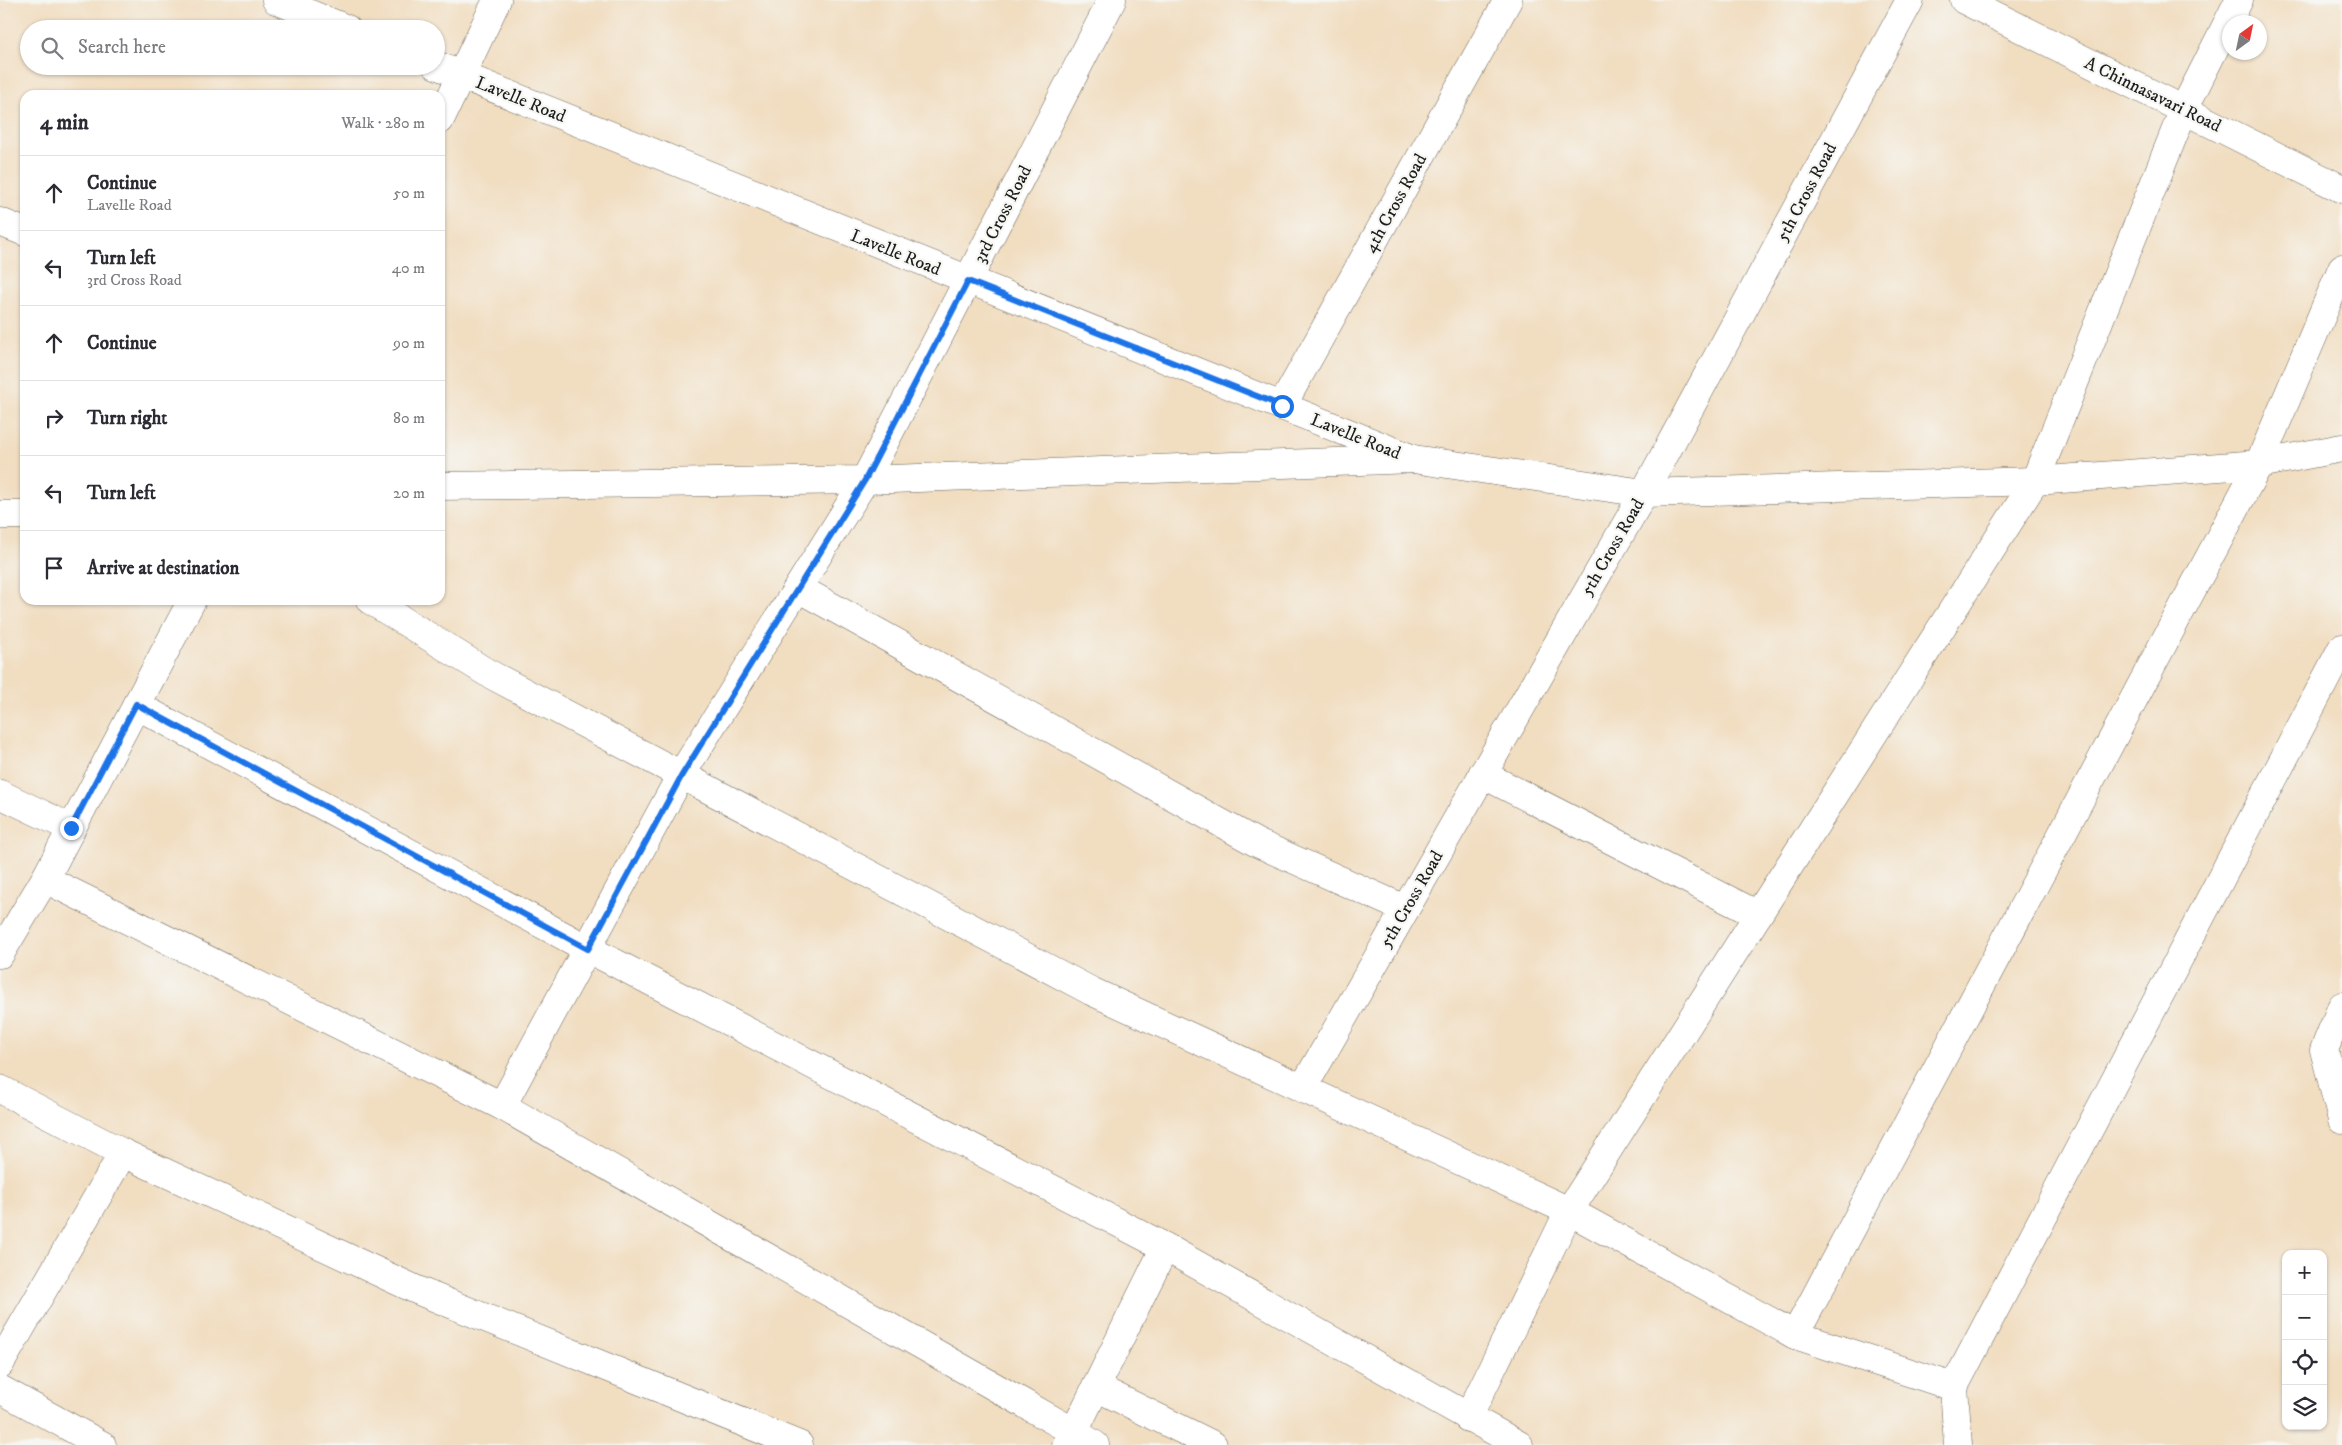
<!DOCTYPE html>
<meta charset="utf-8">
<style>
:root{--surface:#fff;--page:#f2f2f3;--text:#2b2b33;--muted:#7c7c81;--line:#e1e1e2}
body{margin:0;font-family:"IM FELL DW Pica",serif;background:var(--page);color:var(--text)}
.controls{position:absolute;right:15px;bottom:15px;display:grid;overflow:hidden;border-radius:10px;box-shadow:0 1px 4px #0004}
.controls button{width:45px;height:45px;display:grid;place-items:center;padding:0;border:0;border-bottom:1px solid var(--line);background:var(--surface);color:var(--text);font:25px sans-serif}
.compass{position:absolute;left:2222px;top:15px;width:45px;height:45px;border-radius:50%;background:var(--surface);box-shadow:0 1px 4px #0004;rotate:33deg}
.stop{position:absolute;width:15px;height:15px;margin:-11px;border:4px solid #1a73e8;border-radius:50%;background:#fff}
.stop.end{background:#1a73e8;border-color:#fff;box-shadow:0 1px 5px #0008}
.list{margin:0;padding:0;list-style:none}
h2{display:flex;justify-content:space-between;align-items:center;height:65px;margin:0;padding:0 20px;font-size:21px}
h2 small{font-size:16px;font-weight:400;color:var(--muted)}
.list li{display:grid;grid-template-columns:32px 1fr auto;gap:15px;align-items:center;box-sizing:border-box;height:75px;padding:0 20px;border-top:1px solid var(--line)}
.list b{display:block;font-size:19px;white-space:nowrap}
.list p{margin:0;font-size:16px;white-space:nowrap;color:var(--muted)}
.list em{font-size:16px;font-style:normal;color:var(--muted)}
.icon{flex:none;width:28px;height:28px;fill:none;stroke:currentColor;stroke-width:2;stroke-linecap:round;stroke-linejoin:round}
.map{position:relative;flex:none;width:2342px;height:1445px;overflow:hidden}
.search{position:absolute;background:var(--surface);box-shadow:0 1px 4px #0004;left:20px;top:20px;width:425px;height:55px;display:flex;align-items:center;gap:12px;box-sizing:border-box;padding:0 18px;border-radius:28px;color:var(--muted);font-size:19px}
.panel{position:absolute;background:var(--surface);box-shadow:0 1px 4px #0004;left:20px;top:90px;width:425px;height:515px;border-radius:15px}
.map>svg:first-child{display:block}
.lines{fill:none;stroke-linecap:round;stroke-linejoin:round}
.minor-casing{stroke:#676055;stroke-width:29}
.tertiary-casing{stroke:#676055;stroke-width:29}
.minor{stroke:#fff;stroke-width:28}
.tertiary{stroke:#fff;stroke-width:28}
.route{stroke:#1a73e8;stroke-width:6}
.labels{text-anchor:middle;stroke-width:4.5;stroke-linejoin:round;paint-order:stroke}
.street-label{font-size:18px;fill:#1c1c1c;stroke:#f6f6f2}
</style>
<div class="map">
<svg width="2342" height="1445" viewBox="0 0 2342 1445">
<rect width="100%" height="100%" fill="#f6f6f2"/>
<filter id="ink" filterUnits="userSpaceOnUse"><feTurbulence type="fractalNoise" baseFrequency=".02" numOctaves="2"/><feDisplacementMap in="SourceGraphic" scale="10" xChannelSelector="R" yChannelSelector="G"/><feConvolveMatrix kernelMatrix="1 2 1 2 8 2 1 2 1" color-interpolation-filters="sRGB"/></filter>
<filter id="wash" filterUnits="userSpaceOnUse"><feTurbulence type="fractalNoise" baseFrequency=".0096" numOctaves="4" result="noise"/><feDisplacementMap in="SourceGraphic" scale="20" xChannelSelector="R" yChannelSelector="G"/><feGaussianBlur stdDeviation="1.12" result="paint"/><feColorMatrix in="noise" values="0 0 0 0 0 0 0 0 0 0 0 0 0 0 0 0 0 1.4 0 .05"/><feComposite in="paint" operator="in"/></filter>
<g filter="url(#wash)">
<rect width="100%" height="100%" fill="#f1ddc0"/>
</g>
<g filter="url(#ink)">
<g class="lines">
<defs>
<g id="minor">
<polyline points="276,0 347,29"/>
<polyline points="1112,0 865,480 681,775 502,1106 1074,1432 1165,1247"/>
<polyline points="1964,0 2342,189"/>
<polyline points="436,65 1413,459"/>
<polyline points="440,120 497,0"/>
<polyline points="0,222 25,232"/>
<polyline points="1282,406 1508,0"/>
<polyline points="798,588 1257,843 1405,909"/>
<polyline points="370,600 486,672 1091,991 1569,1211 1795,1335 1954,1387 1958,1445"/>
<polyline points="136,705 588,949 1165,1247 1519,1445"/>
<polyline points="1482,774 1758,915"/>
<polyline points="0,794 71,828"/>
<polyline points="45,879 502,1106"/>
<polyline points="0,954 45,879 192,600"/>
<polyline points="2342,1006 2324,1050 2342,1120"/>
<polyline points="1303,1088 1644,493 1910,0"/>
<polyline points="0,1089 123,1153 419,1291 799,1445"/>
<polyline points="1795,1335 2259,464 2342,268"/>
<polyline points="0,1364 123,1153"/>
<polyline points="1096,1387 1213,1445"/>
<polyline points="1954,1387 2342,648"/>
<polyline points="0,1389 102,1445"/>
<polyline points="1468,1418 1569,1211 2035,481 2184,109 2239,0"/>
<polyline points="1066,1445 1074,1432 1095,1445"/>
</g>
<g id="tertiary">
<polyline points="440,486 865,480 1413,459 1644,493 2035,481 2259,464 2342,448"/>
<polyline points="0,515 25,515"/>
</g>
</defs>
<!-- minor casing -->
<use href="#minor" class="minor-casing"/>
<!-- tertiary casing -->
<use href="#tertiary" class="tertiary-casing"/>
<!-- minor -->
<use href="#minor" class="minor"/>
<!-- tertiary -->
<use href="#tertiary" class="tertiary"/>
</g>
</g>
<g class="lines" filter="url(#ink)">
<!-- route -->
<polyline class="route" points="71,828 136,704 588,949 682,775 865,480 968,281 1282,406"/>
</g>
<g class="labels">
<!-- street labels -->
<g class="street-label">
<text transform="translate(2153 94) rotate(26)" y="6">A Chinnasavari Road</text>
<text transform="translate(521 99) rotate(22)" y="6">Lavelle Road</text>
<text transform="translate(1806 192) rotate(-62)" y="6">5th Cross Road</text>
<text transform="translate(1395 203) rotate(-61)" y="6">4th Cross Road</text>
<text transform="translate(1002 214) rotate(-63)" y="6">3rd Cross Road</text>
<text transform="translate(896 252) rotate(22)" y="6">Lavelle Road</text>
<text transform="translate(1356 436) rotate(22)" y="6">Lavelle Road</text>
<text transform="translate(1612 547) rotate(-60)" y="6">5th Cross Road</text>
<text transform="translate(1411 899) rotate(-60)" y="6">5th Cross Road</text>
</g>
</g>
</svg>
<div class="controls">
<button>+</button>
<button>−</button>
<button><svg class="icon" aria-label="locate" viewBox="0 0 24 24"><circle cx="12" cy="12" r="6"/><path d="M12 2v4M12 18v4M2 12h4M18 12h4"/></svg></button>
<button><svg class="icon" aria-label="layers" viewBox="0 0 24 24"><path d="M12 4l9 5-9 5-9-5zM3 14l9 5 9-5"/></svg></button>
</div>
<svg class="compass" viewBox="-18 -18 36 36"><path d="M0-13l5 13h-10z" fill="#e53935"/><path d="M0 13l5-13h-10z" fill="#7c7c81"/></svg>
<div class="stop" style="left:1282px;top:406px"></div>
<div class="stop end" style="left:71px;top:828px"></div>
<div class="search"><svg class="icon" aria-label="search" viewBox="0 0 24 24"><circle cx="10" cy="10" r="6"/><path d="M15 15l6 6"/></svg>Search here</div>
<section class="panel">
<h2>4 min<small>Walk · 280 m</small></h2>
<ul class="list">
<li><svg class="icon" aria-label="ahead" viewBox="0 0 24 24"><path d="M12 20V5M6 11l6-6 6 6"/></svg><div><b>Continue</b><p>Lavelle Road</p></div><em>50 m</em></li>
<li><svg class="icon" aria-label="left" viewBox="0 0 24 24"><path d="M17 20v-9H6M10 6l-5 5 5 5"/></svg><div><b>Turn left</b><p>3rd Cross Road</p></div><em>40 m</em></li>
<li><svg class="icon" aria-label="ahead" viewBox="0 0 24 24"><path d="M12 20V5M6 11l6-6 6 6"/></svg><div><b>Continue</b></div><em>90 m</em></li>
<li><svg class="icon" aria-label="right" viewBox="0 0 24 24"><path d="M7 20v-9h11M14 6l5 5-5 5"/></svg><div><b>Turn right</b></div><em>80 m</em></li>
<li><svg class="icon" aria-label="left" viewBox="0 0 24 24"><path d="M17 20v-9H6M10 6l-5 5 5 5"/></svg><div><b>Turn left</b></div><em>20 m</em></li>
<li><svg class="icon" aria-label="arrive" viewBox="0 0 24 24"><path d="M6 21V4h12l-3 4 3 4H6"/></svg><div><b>Arrive at destination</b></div></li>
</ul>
</section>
</div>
